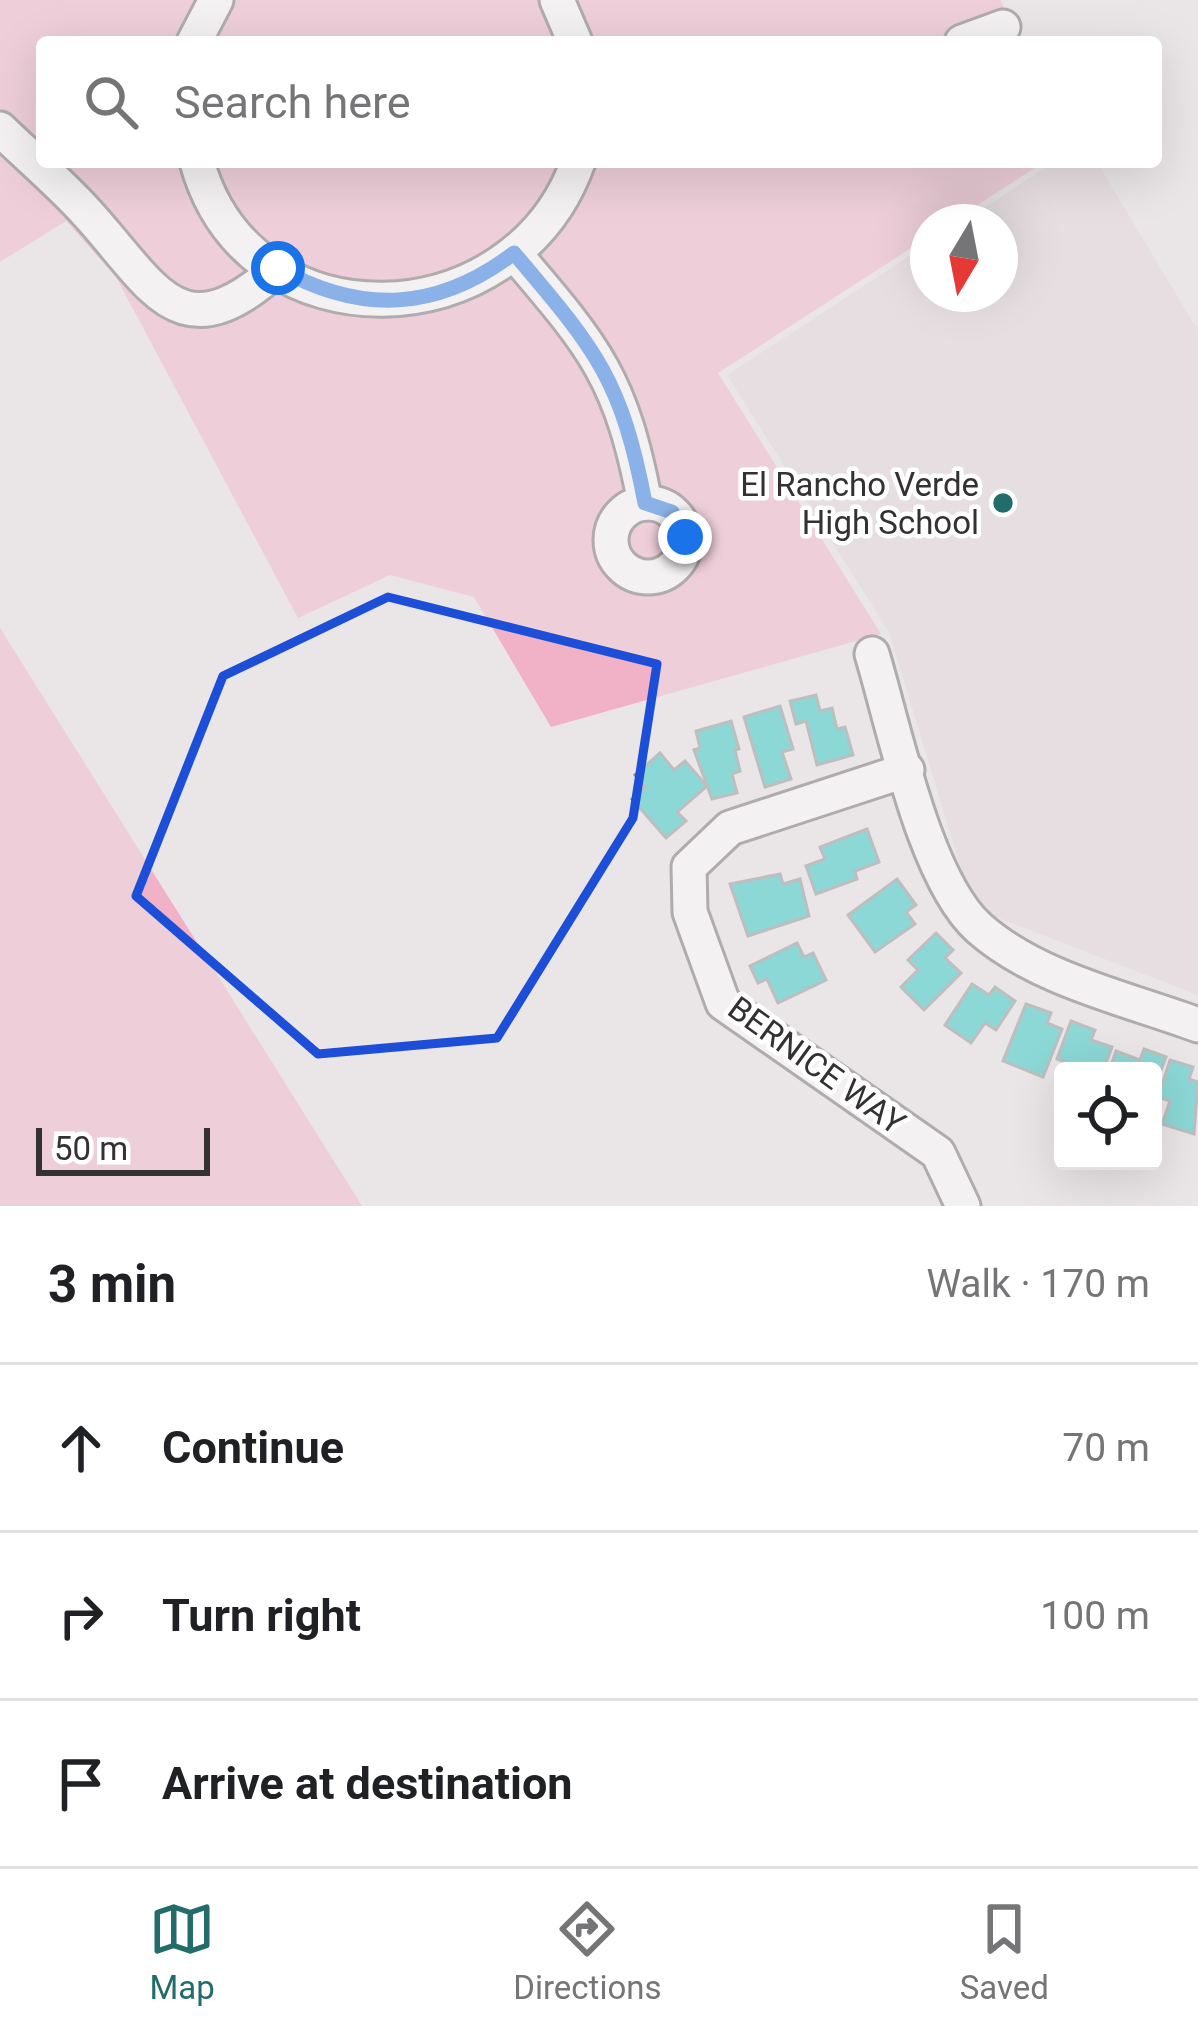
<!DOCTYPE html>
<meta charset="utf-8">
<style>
:root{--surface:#fff;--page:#f6f6f6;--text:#202124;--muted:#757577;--line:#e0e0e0;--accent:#226d6a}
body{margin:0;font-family:Roboto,sans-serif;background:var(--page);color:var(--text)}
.controls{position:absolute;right:36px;bottom:36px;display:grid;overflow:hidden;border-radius:12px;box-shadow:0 12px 48px #0002}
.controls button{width:108px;height:108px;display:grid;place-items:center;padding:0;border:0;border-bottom:3px solid var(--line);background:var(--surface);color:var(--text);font:60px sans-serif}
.compass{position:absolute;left:910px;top:204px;width:108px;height:108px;border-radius:50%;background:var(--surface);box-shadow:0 12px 48px #0002;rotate:190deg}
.scale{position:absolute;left:36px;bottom:30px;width:174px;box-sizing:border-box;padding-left:12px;border:6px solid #333132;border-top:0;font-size:33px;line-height:42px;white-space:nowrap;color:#333132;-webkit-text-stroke:9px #fff;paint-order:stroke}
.stop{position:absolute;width:36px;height:36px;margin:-27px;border:9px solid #1a73e8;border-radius:50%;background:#fff}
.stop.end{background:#1a73e8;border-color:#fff;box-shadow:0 3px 12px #0008}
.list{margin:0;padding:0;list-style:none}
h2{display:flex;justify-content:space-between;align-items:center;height:156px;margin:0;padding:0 48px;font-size:51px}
h2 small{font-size:39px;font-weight:400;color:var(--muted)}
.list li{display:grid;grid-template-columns:78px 1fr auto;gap:36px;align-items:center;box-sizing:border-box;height:168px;padding:0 48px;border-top:3px solid var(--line)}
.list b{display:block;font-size:45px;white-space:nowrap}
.list em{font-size:39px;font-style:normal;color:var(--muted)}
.icon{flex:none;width:66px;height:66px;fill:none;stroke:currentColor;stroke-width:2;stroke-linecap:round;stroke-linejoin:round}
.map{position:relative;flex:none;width:1198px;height:1206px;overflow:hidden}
.search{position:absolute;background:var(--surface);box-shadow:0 12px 48px #0002;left:36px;right:36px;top:36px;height:132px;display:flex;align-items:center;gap:30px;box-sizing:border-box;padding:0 42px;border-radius:12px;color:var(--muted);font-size:45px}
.sheet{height:660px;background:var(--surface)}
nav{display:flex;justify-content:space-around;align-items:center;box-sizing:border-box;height:168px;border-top:3px solid var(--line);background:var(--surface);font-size:33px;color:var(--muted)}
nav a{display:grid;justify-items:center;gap:6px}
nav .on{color:var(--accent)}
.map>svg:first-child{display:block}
.built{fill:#e3d6da}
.green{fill:#f1b2c7}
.building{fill:#19c8c2;stroke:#8a8f8f;stroke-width:3}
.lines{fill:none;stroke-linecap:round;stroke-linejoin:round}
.minor-casing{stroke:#6a6567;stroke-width:39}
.minor{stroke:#fff;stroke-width:33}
.route{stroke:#1a73e8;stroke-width:15}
.marked{fill:none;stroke:#1d4ed8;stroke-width:9;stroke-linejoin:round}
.poi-dot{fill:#226d6a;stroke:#fff;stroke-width:4.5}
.labels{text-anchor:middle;stroke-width:9;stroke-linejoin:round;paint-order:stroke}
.poi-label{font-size:33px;fill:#333132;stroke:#fff;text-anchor:end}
.street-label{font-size:33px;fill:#333132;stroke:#fff}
</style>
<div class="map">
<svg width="1198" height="1206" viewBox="0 0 1198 1206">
<rect width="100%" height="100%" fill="#eae5e7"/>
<!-- built -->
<polygon class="built" points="1054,162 1097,162 1198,331 1198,995 973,908 889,632 727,375 928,244 928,294 1000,294 1000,222 962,222"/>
<!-- green -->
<g class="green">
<polygon points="0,0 1000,0 1024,42 42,42 42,162 1044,162 951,222 928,222 928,237 718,373 881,634 551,727 474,597 390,575 298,618 116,277 66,221 0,262"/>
<polygon points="0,628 362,1206 0,1206"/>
</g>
<!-- building -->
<g class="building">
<polygon points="816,695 820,711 832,708 837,729 845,727 853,755 817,765 806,721 796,724 790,701"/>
<polygon points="780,706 793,749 782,752 791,779 765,787 744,717"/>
<polygon points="731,721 739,749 735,750 740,771 732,774 737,793 712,799 694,750 700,748 696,731"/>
<polygon points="660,753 674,770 685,761 707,786 677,812 686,821 666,838 632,799 645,787 635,775"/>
<polygon points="867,829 879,862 855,871 857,879 816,894 806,866 825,859 820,847"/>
<polygon points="780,874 783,884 800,879 809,916 748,936 730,884"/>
<polygon points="897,879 916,905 906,912 915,924 875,952 848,915"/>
<polygon points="936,933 953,950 945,958 961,973 924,1010 901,987 918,970 908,960"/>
<polygon points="797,943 804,957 813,953 826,980 778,1003 767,979 758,983 750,966"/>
<polygon points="972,984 989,995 995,987 1015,1001 996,1030 985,1023 971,1043 945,1025"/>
<polygon points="1026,1004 1051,1013 1047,1023 1062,1029 1043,1077 1003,1061"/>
<polygon points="1071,1021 1095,1030 1091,1040 1112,1047 1103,1071 1069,1071 1071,1064 1057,1059"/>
<polygon points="1144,1049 1166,1057 1153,1092 1153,1071 1109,1071 1116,1051 1140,1060"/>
<polygon points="1170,1060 1193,1067 1189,1079 1198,1082 1194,1134 1162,1124 1170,1101 1158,1097"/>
</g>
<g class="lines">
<defs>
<g id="minor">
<polyline points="557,0 575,42"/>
<polyline points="194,42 216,0"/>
<polyline points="962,42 1003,27"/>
<path d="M0,129c29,28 61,55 88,85 67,74 92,142 190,54"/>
<path d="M197,162c52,187 317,179 381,0"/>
<path d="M514,253c81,95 107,124 131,250"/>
<circle cx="648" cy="540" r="37"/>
<path d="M872,654c22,72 52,225 107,274 57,51 149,71 219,97"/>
<polyline points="907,770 730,828 689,867 690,912 723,1003 938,1153 963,1206"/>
</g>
</defs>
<!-- minor casing -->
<use href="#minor" class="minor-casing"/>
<!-- minor -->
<use href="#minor" class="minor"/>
</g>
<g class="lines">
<!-- route -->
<path class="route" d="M278,268c83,47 160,43 236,-15 81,96 107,124 131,250l27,9 13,25"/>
</g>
<!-- marked area -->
<path d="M0 0H1198V1206H0ZM388,597l269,67 -24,154 -136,220 -179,16 -182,-158 87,-220z" fill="#eae5e7" fill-opacity=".55" fill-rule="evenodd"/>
<path class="marked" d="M388,597l269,67 -24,154 -136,220 -179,16 -182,-158 87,-220z"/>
<!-- markers -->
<circle class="poi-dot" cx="1003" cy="503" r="12"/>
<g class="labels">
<!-- poi labels -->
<g class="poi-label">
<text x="979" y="496">El Rancho Verde<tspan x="979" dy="38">High School</tspan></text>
</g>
<!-- street labels -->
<g class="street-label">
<text transform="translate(817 1065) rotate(36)" y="12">BERNICE WAY</text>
</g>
</g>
</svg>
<div class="controls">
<button><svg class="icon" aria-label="locate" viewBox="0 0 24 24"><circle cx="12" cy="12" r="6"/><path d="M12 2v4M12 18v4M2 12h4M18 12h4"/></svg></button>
</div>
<svg class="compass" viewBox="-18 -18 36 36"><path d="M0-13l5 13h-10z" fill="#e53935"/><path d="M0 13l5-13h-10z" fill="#757577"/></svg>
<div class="scale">50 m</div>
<div class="stop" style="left:278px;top:268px"></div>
<div class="stop end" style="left:685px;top:537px"></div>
<div class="search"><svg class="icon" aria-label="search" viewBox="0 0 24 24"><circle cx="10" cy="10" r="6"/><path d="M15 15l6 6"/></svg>Search here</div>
</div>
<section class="sheet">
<h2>3 min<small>Walk · 170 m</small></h2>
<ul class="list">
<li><svg class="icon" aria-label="ahead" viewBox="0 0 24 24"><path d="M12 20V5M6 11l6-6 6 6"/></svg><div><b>Continue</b></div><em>70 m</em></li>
<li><svg class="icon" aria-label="right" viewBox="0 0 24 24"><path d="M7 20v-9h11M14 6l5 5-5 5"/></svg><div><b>Turn right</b></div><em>100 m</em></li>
<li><svg class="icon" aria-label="arrive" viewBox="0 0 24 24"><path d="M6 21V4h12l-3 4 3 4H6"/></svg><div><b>Arrive at destination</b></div></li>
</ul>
</section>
<nav>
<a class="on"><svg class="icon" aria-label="map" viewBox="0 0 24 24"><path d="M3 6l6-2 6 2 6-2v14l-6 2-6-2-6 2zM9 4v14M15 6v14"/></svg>Map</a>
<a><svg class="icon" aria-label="directions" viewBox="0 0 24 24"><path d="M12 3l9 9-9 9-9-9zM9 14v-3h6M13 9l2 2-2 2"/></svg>Directions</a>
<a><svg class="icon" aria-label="saved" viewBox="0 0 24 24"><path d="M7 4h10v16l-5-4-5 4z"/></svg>Saved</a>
</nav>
